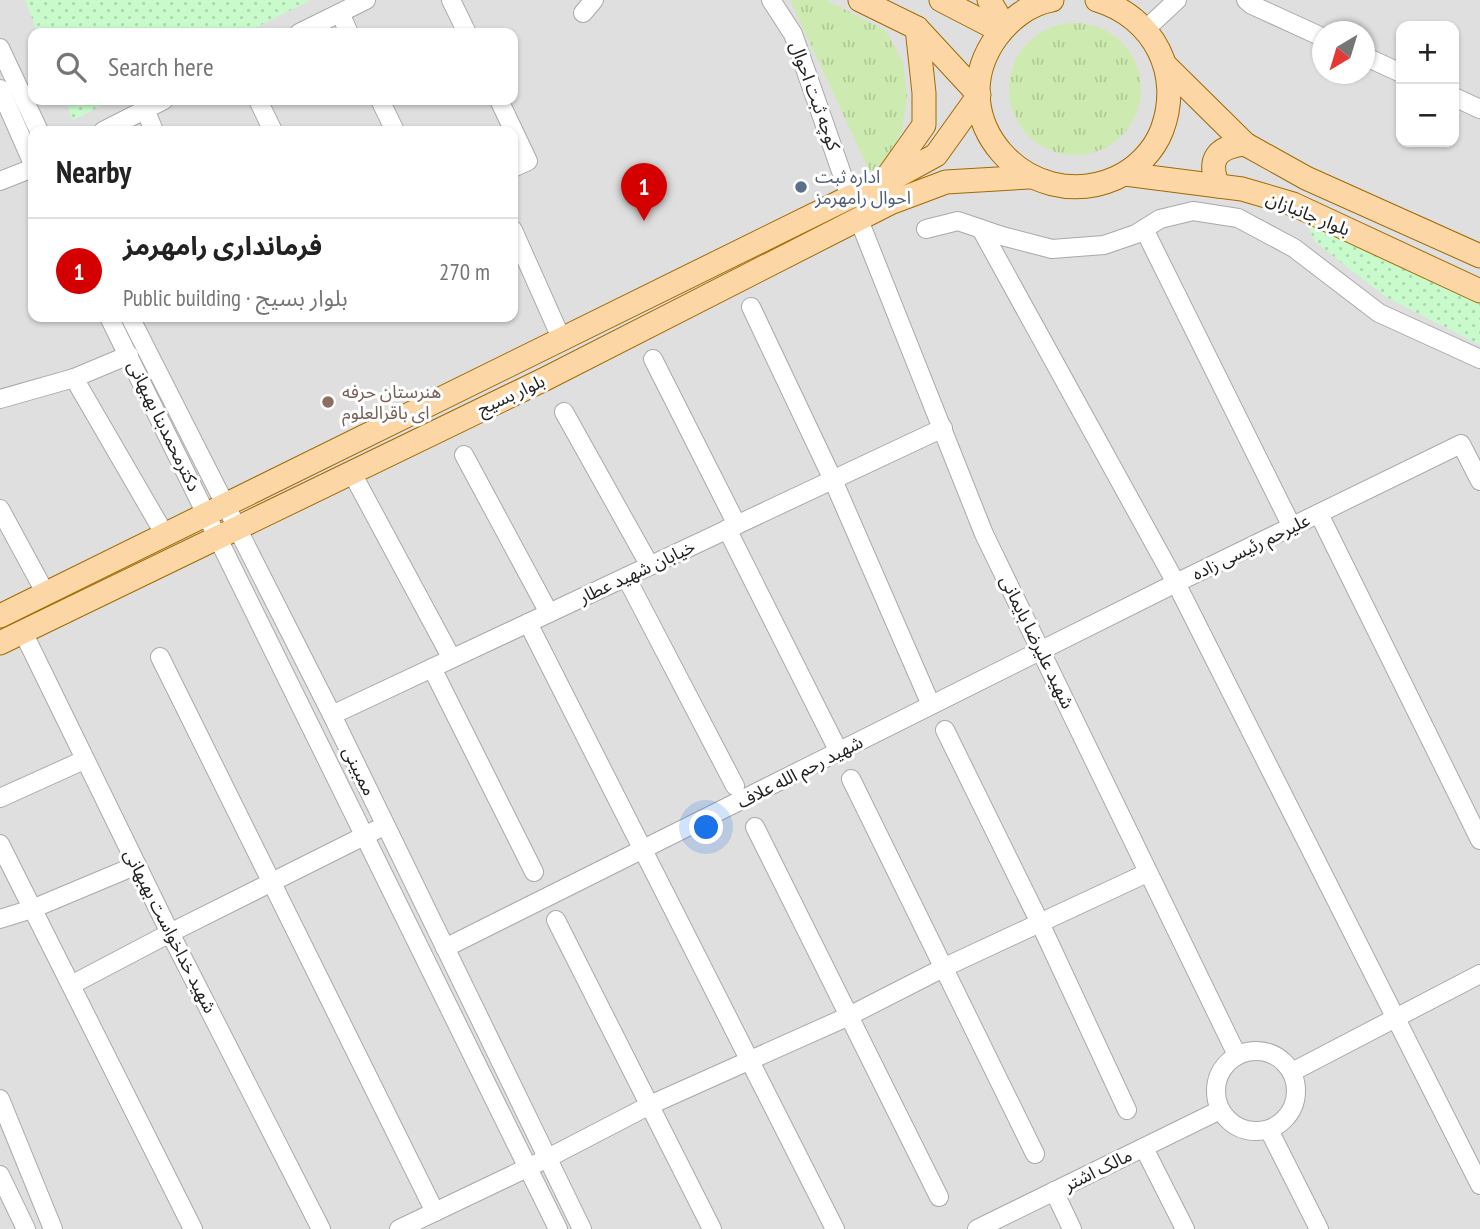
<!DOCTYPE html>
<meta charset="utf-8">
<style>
:root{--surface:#fff;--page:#f2f2f2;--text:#222;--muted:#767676;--line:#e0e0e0;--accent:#d40000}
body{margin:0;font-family:"PT Sans Narrow","Noto Sans Arabic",sans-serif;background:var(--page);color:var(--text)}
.controls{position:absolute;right:21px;top:21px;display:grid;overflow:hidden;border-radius:14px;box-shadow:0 2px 5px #0004}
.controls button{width:63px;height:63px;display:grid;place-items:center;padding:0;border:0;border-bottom:2px solid var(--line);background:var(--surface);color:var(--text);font:35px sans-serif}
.compass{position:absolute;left:1312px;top:21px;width:63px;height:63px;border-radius:50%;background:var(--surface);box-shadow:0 2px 5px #0004;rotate:218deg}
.you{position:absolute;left:707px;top:828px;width:24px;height:24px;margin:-18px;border:5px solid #fff;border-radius:50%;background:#1a73e8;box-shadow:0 0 0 10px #1a73e833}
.badge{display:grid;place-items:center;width:46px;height:46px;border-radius:50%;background:var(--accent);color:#fff;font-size:23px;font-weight:700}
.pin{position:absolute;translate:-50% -58px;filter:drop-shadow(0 2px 4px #0008)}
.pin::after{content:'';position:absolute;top:37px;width:24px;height:21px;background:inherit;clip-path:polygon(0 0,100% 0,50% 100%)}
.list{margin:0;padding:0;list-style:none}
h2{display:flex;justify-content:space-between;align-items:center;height:91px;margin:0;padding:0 28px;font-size:30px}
h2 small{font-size:23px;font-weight:400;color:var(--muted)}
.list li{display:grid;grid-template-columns:46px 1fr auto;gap:21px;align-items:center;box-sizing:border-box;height:105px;padding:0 28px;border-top:2px solid var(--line)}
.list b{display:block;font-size:26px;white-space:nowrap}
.list p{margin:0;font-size:23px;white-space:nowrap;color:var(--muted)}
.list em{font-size:23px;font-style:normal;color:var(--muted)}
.icon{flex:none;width:38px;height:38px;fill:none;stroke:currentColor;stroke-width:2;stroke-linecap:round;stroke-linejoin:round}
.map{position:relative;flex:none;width:1480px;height:1229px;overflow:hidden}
.search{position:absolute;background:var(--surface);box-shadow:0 2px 5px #0004;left:28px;top:28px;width:490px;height:77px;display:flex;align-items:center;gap:18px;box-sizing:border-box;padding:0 24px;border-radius:14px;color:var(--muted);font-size:26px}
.panel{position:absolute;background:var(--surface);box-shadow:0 2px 5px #0004;left:28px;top:126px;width:490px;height:196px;border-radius:14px}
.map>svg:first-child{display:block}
.residential{fill:#e0dfdf;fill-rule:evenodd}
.grass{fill:url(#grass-tufts)}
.park{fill:url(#park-dots)}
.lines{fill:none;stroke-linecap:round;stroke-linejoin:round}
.minor-casing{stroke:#a9a9a9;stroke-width:20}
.major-casing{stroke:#a06b00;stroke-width:25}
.minor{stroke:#fff;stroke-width:18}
.major{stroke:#fcd6a4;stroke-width:23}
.service-dot{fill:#5c6f8a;stroke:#fff;stroke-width:2.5}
.education-dot{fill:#8d6e63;stroke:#fff;stroke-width:2.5}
.labels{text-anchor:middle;stroke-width:6;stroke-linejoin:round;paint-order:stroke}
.street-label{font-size:18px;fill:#222;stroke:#fff}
.service-label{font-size:18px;fill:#4e5e75;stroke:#fff;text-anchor:start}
.education-label{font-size:18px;fill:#785e54;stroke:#fff;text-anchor:start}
</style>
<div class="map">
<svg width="1480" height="1229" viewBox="0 0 1480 1229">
<defs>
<pattern id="grass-tufts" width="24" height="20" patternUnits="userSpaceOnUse" patternTransform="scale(1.75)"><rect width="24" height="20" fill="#cdebb0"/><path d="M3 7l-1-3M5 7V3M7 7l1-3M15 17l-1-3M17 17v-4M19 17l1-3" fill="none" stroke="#b0c997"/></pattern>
<pattern id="park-dots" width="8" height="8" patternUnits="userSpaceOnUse" patternTransform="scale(1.75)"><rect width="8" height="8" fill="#c8facc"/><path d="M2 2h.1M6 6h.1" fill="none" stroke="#acd6af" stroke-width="1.8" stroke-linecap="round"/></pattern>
</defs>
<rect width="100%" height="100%" fill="#f2efe9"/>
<!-- residential -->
<path class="residential" d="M0,0h1480v1229h-1480zM1401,26h53v116h-53zM1322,32h42v42h-42zM33,33h480v67h-480zM33,131h480v186h-480z"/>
<!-- grass -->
<g class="grass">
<polygon points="790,0 826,0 885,30 903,62 907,97 902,131 884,166 870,172"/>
<circle cx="1075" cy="89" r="66"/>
</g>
<!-- park -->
<g class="park">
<polygon points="25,0 311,0 245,33 38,33"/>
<polygon points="64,100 113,100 73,120"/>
<polygon points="1306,222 1480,304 1480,345 1386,297 1315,242"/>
</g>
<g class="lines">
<defs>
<g id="minor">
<polyline points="451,0 467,33"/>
<polyline points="771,0 793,34 850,197"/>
<polyline points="1246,0 1252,5 1322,37"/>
<polyline points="340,13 349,33"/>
<polyline points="583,13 594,0"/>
<polyline points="1146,29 1177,0"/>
<polyline points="299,33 366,0"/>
<polyline points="0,48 39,131"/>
<polyline points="1364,56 1401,73"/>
<polyline points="0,89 33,164"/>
<polyline points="1454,97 1480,109"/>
<polyline points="258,100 273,131"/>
<polyline points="380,100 395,131"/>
<polyline points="499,100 528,161 513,168"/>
<polyline points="145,109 154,131"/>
<polyline points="103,131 164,100"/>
<polyline points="0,181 33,168"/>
<polyline points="859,220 984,534 1237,1055"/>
<polyline points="926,229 958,221 1002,236 1052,249 1104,245 1136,234 1160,219 1193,211 1238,218 1294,248 1379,313 1480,359"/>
<polyline points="981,229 1176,583 1480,1185"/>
<polyline points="1144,229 1292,527"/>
<polyline points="513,230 562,340"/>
<polyline points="751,307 833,480 931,705"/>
<polyline points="109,317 558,1229"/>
<polyline points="130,317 332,715 582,1229"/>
<polyline points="653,359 737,525"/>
<polyline points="74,378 165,535"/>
<polyline points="0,399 74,378 129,355"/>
<polyline points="564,412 650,566"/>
<polyline points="464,455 549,613"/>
<polyline points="352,473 451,657"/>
<polyline points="0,509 46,594"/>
<polyline points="1319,514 1480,840"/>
<polyline points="727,529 839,752"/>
<polyline points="626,577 735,786"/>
<polyline points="528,623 835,1229"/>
<polyline points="23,632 170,933 321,1229"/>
<polyline points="160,657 435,1212"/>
<polyline points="432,668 534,872"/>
<polyline points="332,715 943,428"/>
<polyline points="945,730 1040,923 1127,1110"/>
<polyline points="851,779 1035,1154"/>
<polyline points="0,798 84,760"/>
<polyline points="755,827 939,1197"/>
<polyline points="0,844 193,1229"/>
<polyline points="0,919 32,909 137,865"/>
<polyline points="556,920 712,1229"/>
<polyline points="445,948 1176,583 1461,444 1480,481"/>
<polyline points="71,985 170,933 376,830"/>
<circle cx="1256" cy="1091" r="40"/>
<polyline points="1292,1072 1480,974"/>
<polyline points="0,1099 53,1229"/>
<polyline points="1269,1130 1319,1229"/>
<polyline points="1144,1148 1185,1229"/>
<polyline points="0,1175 26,1229"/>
<polyline points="1054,1191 1072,1229"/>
<polyline points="399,1229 548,1158 650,1105 849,1016 945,967 1147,873"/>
<polyline points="977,1229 1220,1110"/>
</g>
<g id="major">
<polyline points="941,0 1001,31"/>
<polyline points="989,0 1005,27"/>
<path d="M1052,0c-23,4 -43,20 -56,38 -57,80 32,179 120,140 20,-9 38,-27 46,-48 21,-56 -8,-113 -65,-130"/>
<polyline points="1166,66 1245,144 1306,178 1480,256"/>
<polyline points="1125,174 1242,189 1293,204 1480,291"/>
<polyline points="885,180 924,125 924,93 917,28"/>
<path d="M1218,186c-11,-27 -1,-39 27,-42"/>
<polyline points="0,616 850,197 883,184 936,155 979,95 917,28 860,0"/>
<polyline points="0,643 545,379 890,203 946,182 1029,177"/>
</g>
</defs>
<!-- minor casing -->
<use href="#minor" class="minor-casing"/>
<!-- major casing -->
<use href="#major" class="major-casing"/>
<!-- minor -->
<use href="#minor" class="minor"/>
<!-- major -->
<use href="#major" class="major"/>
</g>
<!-- markers -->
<circle class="service-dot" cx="801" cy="187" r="7"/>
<circle class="education-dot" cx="328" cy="402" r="7"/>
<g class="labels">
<!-- street labels -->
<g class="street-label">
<text transform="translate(815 96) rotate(70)" y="6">کوچه ثبت احوال</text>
<text transform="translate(1308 214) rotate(22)" y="6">بلوار جانبازان</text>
<text transform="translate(511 395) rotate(-25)" y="6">بلوار بسیج</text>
<text transform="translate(164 426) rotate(64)" y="6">دکترمحمدبنا بهبهانی</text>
<text transform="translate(1251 547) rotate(-26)" y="6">علیرحم رئیسی زاده</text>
<text transform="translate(637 572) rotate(-25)" y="6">خیابان شهید عطار</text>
<text transform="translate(1037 642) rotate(64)" y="6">شهید علیرضا بایمانی</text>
<text transform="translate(359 771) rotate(64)" y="6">ممبینی</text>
<text transform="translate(800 772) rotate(-27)" y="6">شهید رحم الله علاف</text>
<text transform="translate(170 931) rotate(63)" y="6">شهید خداخواست بهبهانی</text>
<text transform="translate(1098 1170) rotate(-26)" y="6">مالک اشتر</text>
</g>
<!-- service labels -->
<g class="service-label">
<text x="815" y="183">اداره ثبت<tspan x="815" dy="21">احوال رامهرمز</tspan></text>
</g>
<!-- education labels -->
<g class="education-label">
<text x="342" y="398">هنرستان حرفه<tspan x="342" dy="21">ای باقرالعلوم</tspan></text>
</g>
</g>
</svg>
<div class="controls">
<button>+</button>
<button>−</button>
</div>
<svg class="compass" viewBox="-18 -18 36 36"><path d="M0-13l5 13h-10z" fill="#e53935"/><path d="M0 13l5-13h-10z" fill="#767676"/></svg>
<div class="you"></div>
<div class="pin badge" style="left:644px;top:221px">1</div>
<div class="search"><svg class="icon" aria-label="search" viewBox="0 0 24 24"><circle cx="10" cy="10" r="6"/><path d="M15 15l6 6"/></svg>Search here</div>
<section class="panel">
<h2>Nearby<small></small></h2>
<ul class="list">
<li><span class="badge">1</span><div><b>فرمانداری رامهرمز</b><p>Public building · بلوار بسیج</p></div><em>270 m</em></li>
</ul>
</section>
</div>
